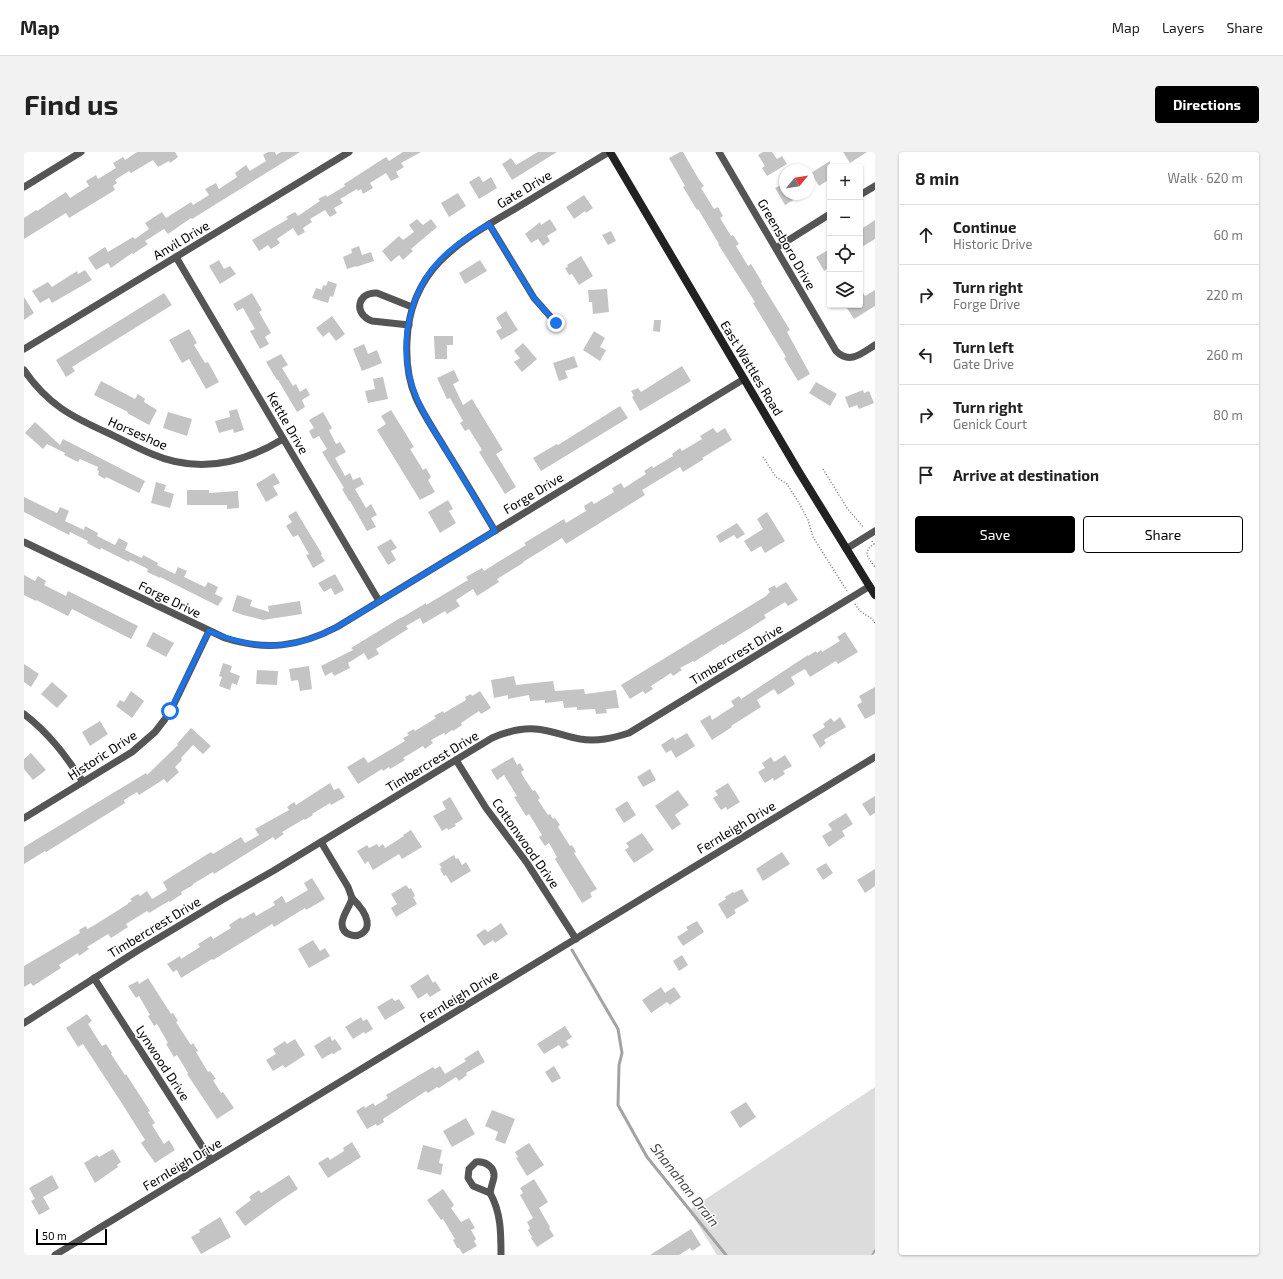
<!DOCTYPE html>
<meta charset="utf-8">
<style>
:root{--surface:#fff;--page:#f2f2f2;--text:#222;--muted:#767676;--line:#e0e0e0;--accent:#000}
body{margin:0;font-family:"Exo 2",sans-serif;background:var(--page);color:var(--text)}
.controls{position:absolute;right:12px;top:12px;display:grid;overflow:hidden;border-radius:4px;box-shadow:0 1px 3px #0004}
.controls button{width:36px;height:36px;display:grid;place-items:center;padding:0;border:0;border-bottom:1px solid var(--line);background:var(--surface);color:var(--text);font:20px sans-serif}
.compass{position:absolute;left:755px;top:12px;width:36px;height:36px;border-radius:50%;background:var(--surface);box-shadow:0 1px 3px #0004;rotate:60deg}
.scale{position:absolute;left:12px;bottom:10px;width:71px;box-sizing:border-box;padding-left:4px;border:2px solid #000;border-top:0;font-size:11px;line-height:14px;white-space:nowrap;color:#000;-webkit-text-stroke:3px #fff;paint-order:stroke}
.stop{position:absolute;width:12px;height:12px;margin:-9px;border:3px solid #1a73e8;border-radius:50%;background:#fff}
.stop.end{background:#1a73e8;border-color:#fff;box-shadow:0 1px 4px #0008}
.list{margin:0;padding:0;list-style:none}
h2{display:flex;justify-content:space-between;align-items:center;height:52px;margin:0;padding:0 16px;font-size:17px}
h2 small{font-size:13px;font-weight:400;color:var(--muted)}
.list li{display:grid;grid-template-columns:26px 1fr auto;gap:12px;align-items:center;box-sizing:border-box;height:60px;padding:0 16px;border-top:1px solid var(--line)}
.list b{display:block;font-size:15px;white-space:nowrap}
.list p{margin:0;font-size:13px;white-space:nowrap;color:var(--muted)}
.list em{font-size:13px;font-style:normal;color:var(--muted)}
.actions{display:flex;gap:8px;padding:12px 16px}
.actions a{flex:1;padding:9px 0;border:1px solid var(--accent);border-radius:4px;text-align:center;font-size:14px;color:var(--accent)}
.actions .main{background:var(--accent);color:#fff}
.icon{flex:none;width:22px;height:22px;fill:none;stroke:currentColor;stroke-width:2;stroke-linecap:round;stroke-linejoin:round}
.map{position:relative;flex:none;width:851px;height:1103px;overflow:hidden;border-radius:4px}
header{display:flex;align-items:center;gap:24px;box-sizing:border-box;height:56px;padding:0 20px;background:var(--surface);border-bottom:1px solid var(--line)}
header strong{font-size:19px}
nav{display:flex;gap:22px;margin-inline-start:auto;font-size:14px}
.intro{display:flex;align-items:center;justify-content:space-between;box-sizing:border-box;height:96px;padding:0 24px}
h1{margin:0;font-size:28px}
.button{padding:10px 18px;border-radius:4px;background:var(--accent);color:#fff;font-size:14px;font-weight:700}
main{display:flex;gap:24px;padding:0 24px}
aside{flex:1;background:var(--surface);border-radius:4px;box-shadow:0 1px 3px #0004}
.map>svg:first-child{display:block}
.green{fill:#dcdcdc}
.lines{fill:none;stroke-linecap:round;stroke-linejoin:round}
.stream{stroke:#a3a3a3;stroke-width:3}
.building{fill:#c4c4c4}
.path{stroke:#777;stroke-width:1.5;stroke-dasharray:1 2;stroke-linecap:butt}
.street{stroke:#555;stroke-width:7}
.secondary{stroke:#222;stroke-width:8}
.route{stroke:#1a73e8;stroke-width:5}
.labels{text-anchor:middle;stroke-width:3;stroke-linejoin:round;paint-order:stroke}
.street-label{font-size:13px;fill:#000;stroke:#fff}
.water-label{font-size:14px;font-style:italic;fill:#444;stroke:#fff}
</style>
<header>
<strong>Map</strong>
<nav><a>Map</a><a>Layers</a><a>Share</a></nav>
</header>
<div class="intro"><h1>Find us</h1><a class="button">Directions</a></div>
<main>
<div class="map">
<svg width="851" height="1103" viewBox="0 0 851 1103">
<rect width="100%" height="100%" fill="#fff"/>
<!-- green -->
<polygon class="green" points="851,935 851,1103 693,1103 665,1058"/>
<g class="lines">
<!-- stream -->
<g class="stream">
<polyline points="548,798 594,877 598,901 595,913 594,953 623,1005 702,1103"/>
<polyline points="849,1103 851,1099"/>
</g>
</g>
<!-- building -->
<g class="building">
<polygon points="113,0 151,0 154,5 146,11 145,9 134,15 129,8 107,21 105,19 91,28 93,31 89,34 91,38 45,66 42,61 0,87 0,66 12,58 13,59 42,40 46,46 65,34 62,29 72,23 74,27 92,16 89,11 99,5 101,8"/>
<polygon points="244,0 251,0 252,3 257,0 276,0 168,67 167,66 144,82 140,77 121,89 124,92 109,102 108,101 87,116 84,111 72,118 64,106 81,95 84,100 109,85 111,87 125,77 121,71 138,60 142,66 167,50 169,53 185,43 181,37 192,31 195,37 213,25 211,21 222,13 226,19 242,9 239,3"/>
<polygon points="379,0 397,0 377,11 380,15 372,20 375,25 367,29 362,21 346,31 349,36 339,42 337,37 334,39 333,37 316,47 319,51 310,56 313,61 306,65 301,58 286,67 288,70 279,76 281,80 274,84 269,76 253,87 256,91 247,97 244,93 235,99 228,88 264,67 262,65 271,60 274,64 296,49 294,47 302,43 303,45 321,34 320,32 362,5 365,9"/>
<polygon points="514,0 533,0 488,28 478,12 487,6 492,13"/>
<polygon points="656,0 659,0 674,26 680,34 677,36 690,57 694,55 699,64 696,66 707,84 709,83 715,92 712,94 724,114 727,112 738,130 737,131 766,178 763,180 786,222 774,229 760,206 762,205 729,151 731,150 694,92 695,92 674,57 673,58 659,35 661,34 645,6"/>
<polygon points="739,0 748,0 753,7 758,4 763,12 743,24 738,16 741,14 734,3"/>
<polygon points="819,0 843,0 826,11"/>
<polygon points="806,9 806,27 795,34 787,21"/>
<polygon points="455,24 459,30 467,25 473,36 455,47 445,30"/>
<polygon points="761,31 761,42 780,42 761,53 751,36"/>
<polygon points="434,41 442,54 425,65 417,51"/>
<polygon points="560,43 569,56 562,61 561,59 550,67 542,55"/>
<polygon points="393,67 399,73 407,67 413,75 387,97 389,99 379,108 375,103 367,110 358,99 375,84 379,88 390,80 385,73"/>
<polygon points="526,67 533,78 523,84 526,89 519,94 514,87 507,91 501,82 516,70 517,73"/>
<polygon points="851,68 851,87 836,96 836,78"/>
<polygon points="587,79 592,89 584,93 578,83"/>
<polygon points="335,94 338,103 347,100 350,109 332,115 332,114 323,117 319,105 328,101 327,97"/>
<polygon points="806,97 806,115 800,119 792,105"/>
<polygon points="557,104 569,124 555,133 548,122 545,123 541,116 544,115 543,113"/>
<polygon points="195,108 200,117 206,114 212,122 196,132 185,114"/>
<polygon points="456,108 463,119 441,132 435,121"/>
<polygon points="61,118 68,128 28,151 25,146 16,151 8,139 24,130 28,135 53,119 54,122"/>
<polygon points="304,129 313,132 309,145 306,144 304,151 288,146 292,136 298,138 299,133 302,134"/>
<polygon points="836,136 841,144 851,138 851,154 830,167 821,153 836,153"/>
<polygon points="583,137 585,160 569,162 568,150 565,150 564,138"/>
<polygon points="140,141 148,153 48,215 51,219 42,225 32,208"/>
<polygon points="228,141 238,158 235,160 247,181 241,185 245,192 236,197 226,179 231,177 219,156 213,159 209,152"/>
<polygon points="0,145 10,161 0,168"/>
<polygon points="482,159 494,178 477,188 472,179 478,176 472,166"/>
<polygon points="308,164 321,182 312,189 305,180 299,185 292,176"/>
<polygon points="630,168 637,168 636,180 629,179"/>
<polygon points="165,177 173,191 170,193 181,211 184,210 195,230 182,237 165,207 158,211 145,188"/>
<polygon points="570,179 581,186 576,195 582,198 576,209 559,198"/>
<polygon points="410,184 429,184 429,193 423,193 423,207 411,207"/>
<polygon points="499,191 513,207 498,220 490,210 496,206 490,199"/>
<polygon points="340,192 344,202 353,198 358,211 338,219 329,197"/>
<polygon points="257,202 264,213 258,216 269,234 272,232 276,240 282,236 286,243 278,248 281,255 273,260 254,228 253,228 242,210"/>
<polygon points="550,204 554,215 541,219 544,226 535,229 529,211"/>
<polygon points="658,214 667,229 616,259 608,245 610,244 607,239 614,236 617,240"/>
<polygon points="430,218 435,229 429,232 439,253 448,247 479,298 472,302 492,335 481,342 455,300 458,298 445,277 441,279 436,271 439,269 426,246 423,247 413,226"/>
<polygon points="359,225 364,247 344,251 341,239 351,237 349,227"/>
<polygon points="77,229 111,247 114,242 121,247 120,250 133,258 125,273 103,261 104,260 70,243"/>
<polygon points="792,230 813,242 806,254 785,241"/>
<polygon points="839,238 840,241 845,239 850,251 835,257 833,253 825,256 821,245"/>
<polygon points="596,254 604,266 517,319 509,306 533,292 534,293"/>
<polygon points="213,257 220,278 210,281 209,277 195,281 191,269 206,265 205,259"/>
<polygon points="367,258 390,295 386,297 399,318 402,316 407,325 404,328 411,340 396,348 353,278 362,272 357,264"/>
<polygon points="144,260 168,267 163,284 139,276"/>
<polygon points="299,260 308,276 305,278 312,292 316,290 322,300 311,306 321,324 326,321 329,328 336,325 340,332 331,337 342,356 347,352 353,363 347,366 352,375 343,379 326,349 325,349 318,337 320,336 298,300 303,297 295,284 289,287 285,279 290,276 285,268"/>
<polygon points="11,270 36,293 39,287 121,329 115,341 82,325 81,327 74,323 75,319 73,318 74,315 56,307 54,310 40,303 41,301 23,292 19,297 1,281"/>
<polygon points="689,276 693,281 701,276 708,288 678,306 680,307 659,320 656,315 618,338 621,343 542,392 538,386 499,410 499,411 473,427 475,430 453,444 449,437 432,448 436,454 423,462 421,459 399,472 396,466 382,474 384,477 352,497 355,502 344,508 340,501 324,511 326,516 310,524 308,520 301,524 297,514 329,498 327,496 376,466 377,466 402,451 402,453 444,428 442,425 458,416 460,419 474,410 502,393 500,391 540,367 542,371 562,359 560,354 568,349 570,352 590,340 588,336 597,331 600,336 622,322 620,319 628,314 629,316 649,304 648,302 656,296 658,299 678,287 676,284"/>
<polygon points="250,321 256,331 249,334 254,343 242,350 232,332"/>
<polygon points="132,330 142,333 140,339 150,342 146,356 127,351"/>
<polygon points="163,338 185,338 185,341 214,339 215,356 203,357 203,353 163,353"/>
<polygon points="0,345 33,361 36,355 45,359 41,369 60,378 61,374 74,381 73,384 91,393 95,386 104,391 101,398 118,406 119,403 134,411 133,413 151,422 154,415 163,419 160,425 181,435 184,430 194,435 191,442 199,446 194,454 136,425 136,426 123,420 124,417 106,408 105,410 77,396 76,398 63,391 64,389 46,380 45,383 0,360"/>
<polygon points="424,348 429,357 425,359 432,371 416,381 404,360"/>
<polygon points="272,359 298,402 297,403 301,409 289,416 282,403 285,402 274,383 269,385 262,374 268,370 264,364"/>
<polygon points="743,360 761,389 741,401 737,394 727,400 720,389 739,377 733,367"/>
<polygon points="713,371 721,382 713,387 710,383 696,391 692,384"/>
<polygon points="367,387 373,396 367,399 372,408 364,413 353,395"/>
<polygon points="311,422 320,438 311,443 307,436 300,440 294,431"/>
<polygon points="0,423 11,429 14,424 22,429 20,433 42,444 44,439 114,474 107,487 48,457 44,464 12,448 12,449 0,443"/>
<polygon points="762,430 774,448 764,454 761,450 740,463 742,466 699,493 698,492 670,510 669,509 656,516 658,518 649,524 647,521 627,534 629,537 621,542 619,539 606,547 597,533 742,444 746,440 744,437 751,433 752,436"/>
<polygon points="213,443 228,448 226,454 245,460 244,454 276,449 278,462 239,468 219,463 208,459"/>
<polygon points="129,480 150,491 142,505 122,494"/>
<polygon points="821,480 834,500 814,512 812,509 786,525 781,517 767,525 771,532 754,543 750,537 733,548 737,555 707,574 708,575 688,588 676,569 686,563 688,568 710,554 707,549 715,544 717,547 784,503 784,504 792,499 793,501 797,498 798,500 816,489 813,485"/>
<polygon points="199,511 208,514 206,520 216,524 213,533 208,531 206,538 195,534 198,525 195,524"/>
<polygon points="0,512 15,522 7,535 0,530"/>
<polygon points="285,514 288,537 276,539 274,528 267,529 265,517"/>
<polygon points="233,518 254,519 253,533 232,532"/>
<polygon points="490,524 492,533 529,529 531,539 560,537 561,542 592,538 595,556 582,557 583,561 572,562 571,557 553,558 553,555 540,556 539,549 521,551 521,548 506,549 505,543 484,547 484,543 470,546 467,528"/>
<polygon points="28,530 44,544 33,556 17,542"/>
<polygon points="851,535 851,562 841,567 833,553 838,550 835,544"/>
<polygon points="107,539 120,549 108,566 92,554 96,548 100,550"/>
<polygon points="456,539 467,556 457,562 455,559 437,571 438,573 429,579 428,578 421,583 420,581 407,588 409,591 401,597 399,594 379,606 381,608 366,617 365,615 359,619 358,617 334,632 323,615 340,605 344,611 381,589 379,586 385,583 383,581 390,577 391,579 412,566 410,564 419,559 420,561 442,548 441,545 447,542 448,544"/>
<polygon points="816,565 822,575 800,588 802,591 796,596 788,583 801,575 799,572 807,566 810,570"/>
<polygon points="76,569 84,582 66,594 58,580"/>
<polygon points="167,576 187,594 179,602 169,593 157,606 158,608 151,615 155,620 143,631 140,627 115,643 113,640 100,648 101,651 22,700 21,699 0,712 0,695 122,621 123,623 154,593 153,592"/>
<polygon points="663,581 671,594 652,606 647,598 642,601 637,593 649,585 651,588"/>
<polygon points="7,601 22,618 9,628 0,617 0,607"/>
<polygon points="761,603 768,614 759,619 761,622 750,629 749,626 741,631 734,620 741,616 738,611 747,605 750,610"/>
<polygon points="489,605 493,613 496,611 500,618 497,620 500,626 509,639 511,638 516,646 514,648 524,663 526,662 529,667 531,666 536,673 534,675 546,694 548,693 552,700 550,701 573,737 566,741 568,745 558,751 531,707 533,705 525,691 521,694 515,685 518,683 505,662 502,664 490,645 493,644 480,623 473,628 467,618"/>
<polygon points="626,617 632,628 619,635 613,625"/>
<polygon points="306,631 310,638 315,636 321,645 307,653 306,651 288,662 289,663 281,668 280,667 258,680 260,682 251,688 249,685 190,722 189,720 169,732 169,733 157,740 158,742 146,750 145,749 125,761 123,759 102,772 104,775 87,786 84,782 63,795 65,797 55,804 54,801 35,813 37,816 9,834 7,831 0,835 0,814 56,781 55,778 62,774 63,777 69,774 104,752 104,751 108,749 106,747 114,742 116,744 123,739 128,747 143,738 139,730 187,700 189,702 217,685 221,691 235,683 231,677 265,658 263,655 270,650 272,653"/>
<polygon points="704,631 716,650 703,658 702,655 697,658 689,646 694,643 691,639"/>
<polygon points="654,638 665,653 651,663 657,672 648,678 631,654"/>
<polygon points="851,644 851,661 846,664 838,652"/>
<polygon points="426,645 439,667 431,672 432,674 424,678 423,676 418,679 409,664 422,657 418,650"/>
<polygon points="603,649 612,663 600,671 591,657"/>
<polygon points="822,661 829,672 818,679 821,684 805,695 798,684 808,678 804,672"/>
<polygon points="387,678 398,695 378,707 375,702 349,718 344,709 341,712 333,699 343,693 345,696 353,692 355,695 359,692 361,696 380,684 379,683"/>
<polygon points="618,681 630,698 610,711 601,698 605,695 602,691"/>
<polygon points="758,700 766,712 739,729 732,717"/>
<polygon points="430,703 432,707 434,706 438,713 442,710 447,719 427,731 422,723 420,724 416,717 418,716 415,712"/>
<polygon points="802,711 809,721 799,728 792,717"/>
<polygon points="851,717 851,734 841,741 833,728"/>
<polygon points="288,726 301,747 282,758 281,756 250,775 248,772 189,808 188,807 157,826 153,818 149,820 143,812 156,804 157,807 176,795 174,792 187,784 189,787 207,776 205,773 217,765 218,767 230,760 232,764 251,753 249,750 258,744 262,751 284,738 280,731"/>
<polygon points="382,733 385,737 387,736 391,744 389,745 393,752 372,765 367,756 373,752 367,742"/>
<polygon points="718,737 725,749 710,758 712,761 703,767 694,752 702,747 701,745 709,740 710,741"/>
<polygon points="673,769 680,780 659,794 653,785 664,778 662,775"/>
<polygon points="477,771 484,782 471,791 469,788 460,794 452,783 461,777 464,780"/>
<polygon points="289,788 296,799 301,796 306,804 285,816 274,797"/>
<polygon points="658,803 664,813 655,819 649,809"/>
<polygon points="404,822 409,831 411,829 417,838 406,845 403,841 394,847 386,834"/>
<polygon points="124,826 147,862 149,861 154,869 152,870 161,884 167,893 169,891 174,899 172,900 184,920 186,919 192,927 189,928 197,941 199,940 210,956 193,967 163,922 164,921 153,903 150,905 142,892 144,891 133,872 130,874 124,864 126,863 115,844 112,846 104,834 114,829 115,832"/>
<polygon points="637,835 641,841 650,835 657,845 646,853 643,850 627,861 618,848"/>
<polygon points="368,846 371,849 375,847 381,856 361,868 353,855"/>
<polygon points="63,862 68,869 64,872 78,894 82,892 88,901 87,902 101,923 102,922 126,959 124,960 131,971 128,973 140,992 145,988 151,998 131,1011 117,991 121,988 97,950 59,892 54,895 42,876"/>
<polygon points="337,865 339,869 343,867 349,877 341,882 340,880 329,887 321,875"/>
<polygon points="541,874 548,885 542,889 545,893 538,897 535,893 520,902 513,892"/>
<polygon points="306,884 308,889 311,887 318,897 309,902 308,901 298,907 290,894"/>
<polygon points="271,887 281,903 261,916 259,913 249,919 242,908 252,902 249,897 261,889 263,892"/>
<polygon points="454,898 461,910 442,921 443,923 435,929 432,925 415,936 413,935 404,941 402,939 359,967 360,970 353,974 352,972 343,977 332,959 340,954 341,956 349,951 351,954 364,946 362,943 409,915 411,917 416,914 421,922 442,909 440,907"/>
<polygon points="530,914 537,926 528,931 521,920"/>
<polygon points="722,950 732,965 716,976 706,960"/>
<polygon points="468,958 491,967 481,992 471,988 474,980 461,974"/>
<polygon points="442,966 451,982 428,995 419,979"/>
<polygon points="328,990 337,1005 304,1026 294,1011 304,1005 306,1008 320,999 319,996"/>
<polygon points="505,991 520,1013 503,1024 492,1006 494,1005 491,1000"/>
<polygon points="399,993 418,998 415,1011 419,1012 417,1023 393,1017"/>
<polygon points="89,997 97,1010 93,1013 94,1015 71,1031 60,1011 73,1003 75,1005"/>
<polygon points="28,1023 35,1036 19,1045 26,1057 15,1063 7,1049 11,1047 5,1036"/>
<polygon points="265,1023 274,1037 257,1048 221,1074 211,1060 227,1048 225,1045 235,1038 237,1041"/>
<polygon points="510,1027 524,1050 515,1056 526,1075 525,1076 530,1084 513,1095 507,1086 508,1085 504,1078 506,1076 503,1070 509,1066 496,1043 499,1041 496,1036"/>
<polygon points="419,1037 430,1053 427,1056 437,1070 445,1066 451,1076 447,1078 452,1087 450,1089 453,1094 439,1102 435,1096 433,1096 429,1088 431,1087 419,1067 417,1068 403,1048"/>
<polygon points="196,1065 207,1085 177,1102 167,1085 176,1080 175,1078"/>
<polygon points="667,1077 677,1093 668,1099 666,1096 655,1103 626,1103"/>
</g>
<g class="lines">
<!-- path -->
<g class="path">
<polyline points="739,305 752,325 763,332 775,351 784,368 789,385 823,439"/>
<polyline points="799,317 823,356 840,376"/>
<path d="M848,389l2,3c-12,8 -6,13 1,23"/>
<path d="M831,452c2,3 4,6 7,8 5,5 9,4 13,11"/>
</g>
<!-- street -->
<g class="street">
<path d="M695,0l117,199c14,14 26,2 39,-6"/>
<polyline points="0,35 57,0"/>
<polyline points="836,43 851,34"/>
<polyline points="465,72 510,146 532,171"/>
<polyline points="752,96 806,62"/>
<polyline points="152,105 355,449"/>
<path d="M385,173l-37,-4c-19,-7 -15,-29 5,-28l35,14"/>
<polyline points="0,197 325,0"/>
<path d="M0,218c23,34 48,47 84,63 15,7 29,15 44,21 46,20 90,10 131,-15"/>
<path d="M471,379c-16,-27 -32,-54 -49,-81 -10,-17 -22,-34 -30,-52 -8,-18 -10,-37 -9,-57 3,-74 55,-101 111,-134 31,-19 61,-37 91,-55"/>
<path d="M0,390l201,96c41,13 74,9 112,-11l407,-248"/>
<polyline points="822,397 851,379"/>
<path d="M0,562c25,19 42,42 59,68"/>
<polyline points="432,608 462,656 503,711 552,787"/>
<polyline points="0,666 108,600 131,580 141,567 150,552 185,479"/>
<polyline points="297,690 324,735 328,746"/>
<path d="M328,746c39,38 -9,48 -10,26 0,-9 8,-17 10,-26z"/>
<polyline points="70,826 187,1008"/>
<path d="M0,871l113,-72 85,-51 51,-29 219,-133c14,-6 28,-10 43,-9 15,1 30,7 45,10 17,3 33,-1 49,-6l241,-147"/>
<path d="M452,1010c9,-1 19,5 18,15 -1,5 -3,10 -4,16l-17,-7 -5,-8 1,-9z"/>
<path d="M466,1041c11,19 11,40 11,62"/>
<polyline points="31,1103 851,605"/>
</g>
<!-- secondary -->
<polyline class="secondary" points="586,0 775,320 851,443"/>
</g>
<g class="lines">
<!-- route -->
<path class="route" d="M146,559l39,-80c46,20 83,20 128,-4l158,-96c-16,-27 -33,-54 -49,-81 -12,-20 -26,-40 -33,-62 -16,-45 -3,-99 31,-132 14,-13 29,-22 45,-32l45,74 22,25"/>
</g>
<g class="labels">
<!-- street labels -->
<g class="street-label">
<text transform="translate(500 37) rotate(-31)" y="5">Gate Drive</text>
<text transform="translate(157 88) rotate(-31)" y="5">Anvil Drive</text>
<text transform="translate(763 92) rotate(60)" y="5">Greensboro Drive</text>
<text transform="translate(728 216) rotate(59)" y="5">East Wattles Road</text>
<text transform="translate(264 271) rotate(60)" y="5">Kettle Drive</text>
<text transform="translate(114 281) rotate(24)" y="5">Horseshoe</text>
<text transform="translate(509 341) rotate(-31)" y="5">Forge Drive</text>
<text transform="translate(146 447) rotate(26)" y="5">Forge Drive</text>
<text transform="translate(712 502) rotate(-31)" y="5">Timbercrest Drive</text>
<text transform="translate(78 603) rotate(-33)" y="5">Historic Drive</text>
<text transform="translate(408 609) rotate(-31)" y="5">Timbercrest Drive</text>
<text transform="translate(712 675) rotate(-31)" y="5">Fernleigh Drive</text>
<text transform="translate(502 691) rotate(55)" y="5">Cottonwood Drive</text>
<text transform="translate(130 775) rotate(-31)" y="5">Timbercrest Drive</text>
<text transform="translate(435 844) rotate(-31)" y="5">Fernleigh Drive</text>
<text transform="translate(139 911) rotate(57)" y="5">Lynwood Drive</text>
<text transform="translate(158 1012) rotate(-31)" y="5">Fernleigh Drive</text>
</g>
<!-- water labels -->
<g class="water-label">
<text transform="translate(661 1033) rotate(52)" y="5">Shanahan Drain</text>
</g>
</g>
</svg>
<div class="controls">
<button>+</button>
<button>−</button>
<button><svg class="icon" aria-label="locate" viewBox="0 0 24 24"><circle cx="12" cy="12" r="6"/><path d="M12 2v4M12 18v4M2 12h4M18 12h4"/></svg></button>
<button><svg class="icon" aria-label="layers" viewBox="0 0 24 24"><path d="M12 4l9 5-9 5-9-5zM3 14l9 5 9-5"/></svg></button>
</div>
<svg class="compass" viewBox="-18 -18 36 36"><path d="M0-13l5 13h-10z" fill="#e53935"/><path d="M0 13l5-13h-10z" fill="#767676"/></svg>
<div class="scale">50 m</div>
<div class="stop" style="left:146px;top:559px"></div>
<div class="stop end" style="left:532px;top:171px"></div>
</div>
<aside>
<h2>8 min<small>Walk · 620 m</small></h2>
<ul class="list">
<li><svg class="icon" aria-label="ahead" viewBox="0 0 24 24"><path d="M12 20V5M6 11l6-6 6 6"/></svg><div><b>Continue</b><p>Historic Drive</p></div><em>60 m</em></li>
<li><svg class="icon" aria-label="right" viewBox="0 0 24 24"><path d="M7 20v-9h11M14 6l5 5-5 5"/></svg><div><b>Turn right</b><p>Forge Drive</p></div><em>220 m</em></li>
<li><svg class="icon" aria-label="left" viewBox="0 0 24 24"><path d="M17 20v-9H6M10 6l-5 5 5 5"/></svg><div><b>Turn left</b><p>Gate Drive</p></div><em>260 m</em></li>
<li><svg class="icon" aria-label="right" viewBox="0 0 24 24"><path d="M7 20v-9h11M14 6l5 5-5 5"/></svg><div><b>Turn right</b><p>Genick Court</p></div><em>80 m</em></li>
<li><svg class="icon" aria-label="arrive" viewBox="0 0 24 24"><path d="M6 21V4h12l-3 4 3 4H6"/></svg><div><b>Arrive at destination</b></div></li>
</ul>
<div class="actions"><a class="main">Save</a><a>Share</a></div>
</aside>
</main>
